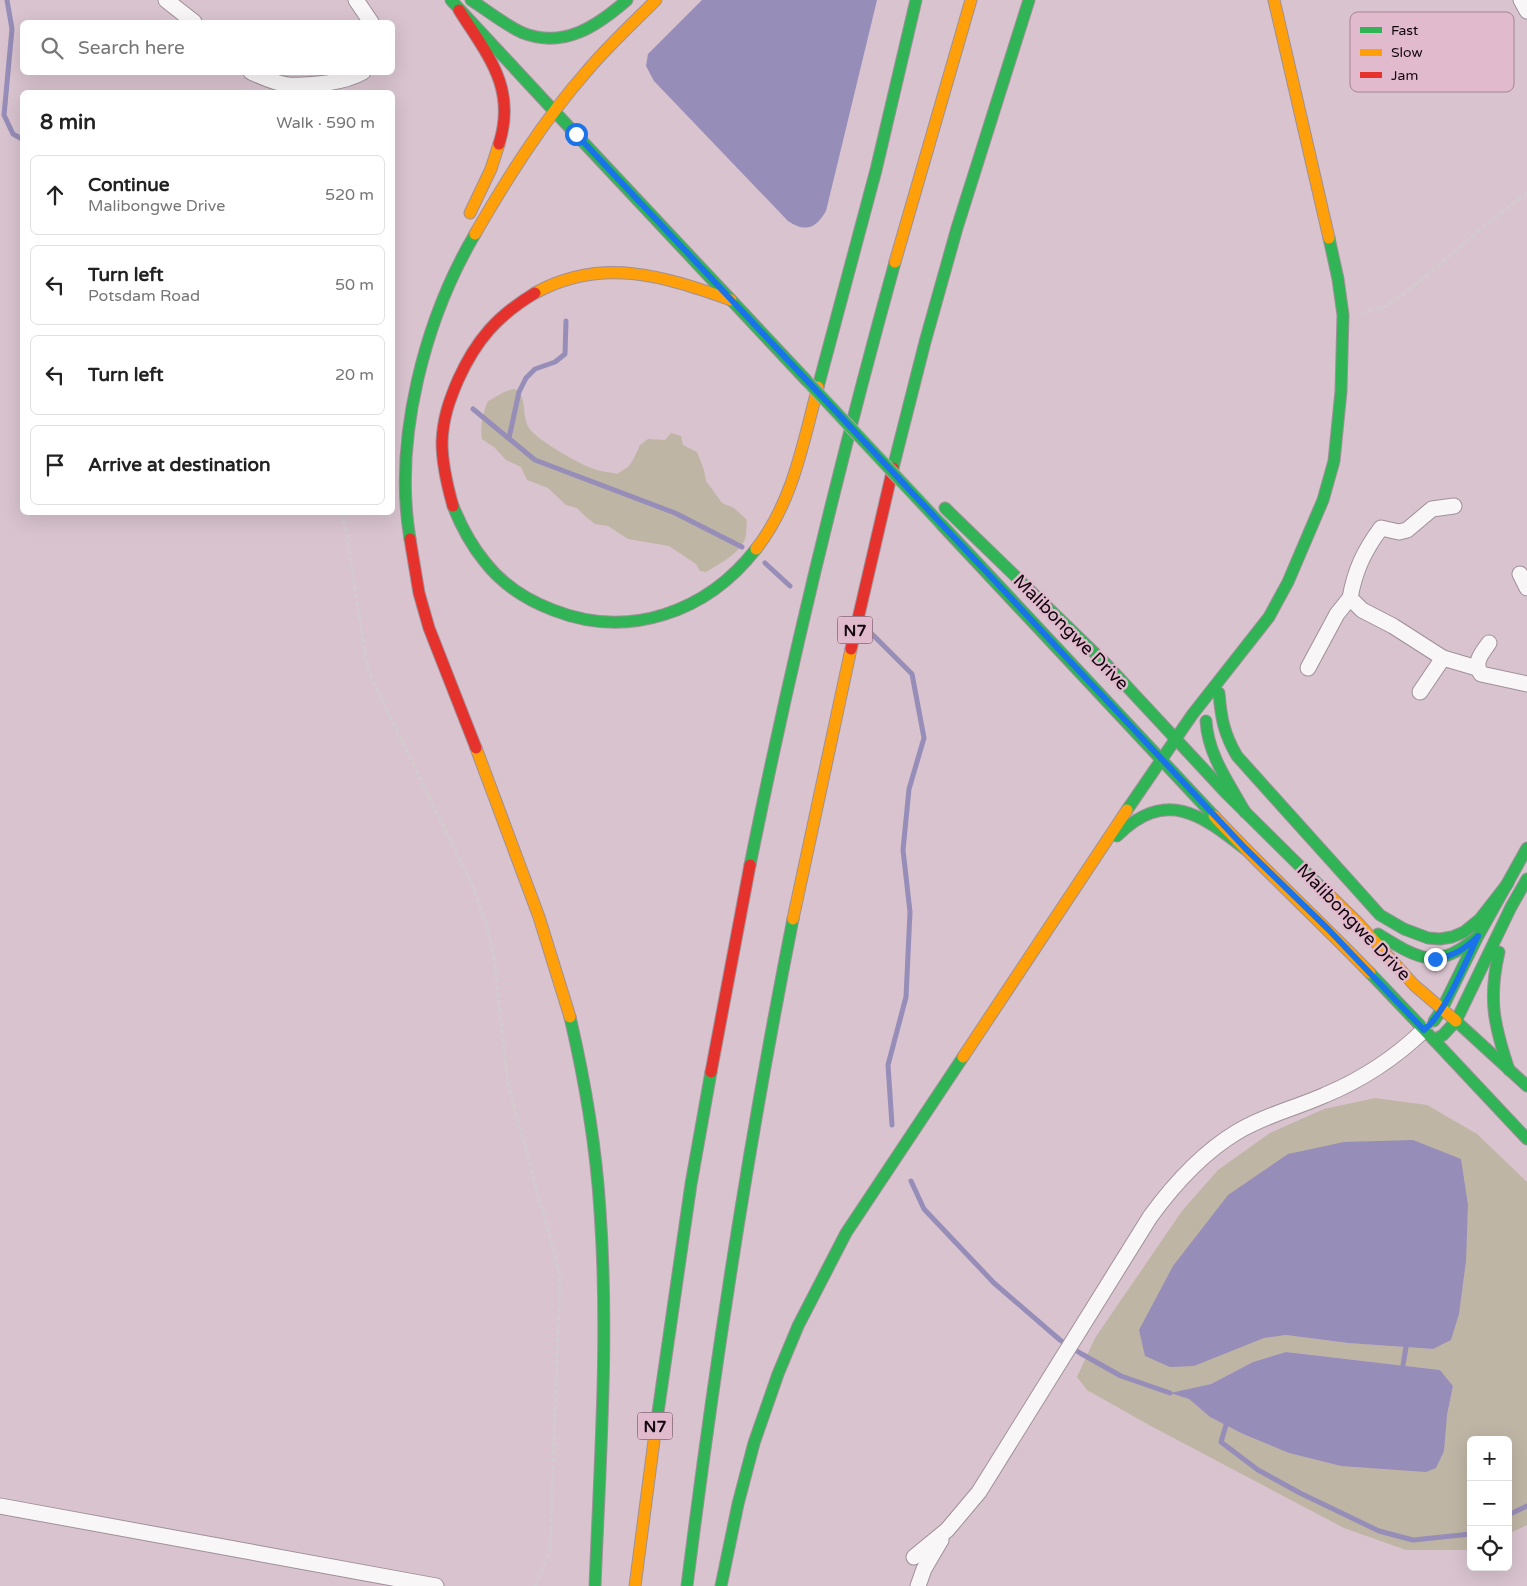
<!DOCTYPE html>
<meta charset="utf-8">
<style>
:root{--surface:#fff;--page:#f6f6f6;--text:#222;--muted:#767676;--line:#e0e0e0}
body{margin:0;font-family:"Varela Round",sans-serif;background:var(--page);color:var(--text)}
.controls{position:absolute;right:15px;bottom:15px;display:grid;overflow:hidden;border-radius:8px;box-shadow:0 5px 20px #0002}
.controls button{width:45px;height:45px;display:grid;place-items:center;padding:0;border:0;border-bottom:1px solid var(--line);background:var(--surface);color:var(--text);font:25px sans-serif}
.stop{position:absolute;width:15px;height:15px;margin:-11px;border:4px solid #1a73e8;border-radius:50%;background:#fff}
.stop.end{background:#1a73e8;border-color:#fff;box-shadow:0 1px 5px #0008}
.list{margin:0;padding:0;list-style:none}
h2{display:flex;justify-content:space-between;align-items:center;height:65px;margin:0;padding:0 20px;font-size:21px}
h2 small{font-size:16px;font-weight:400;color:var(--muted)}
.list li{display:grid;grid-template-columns:32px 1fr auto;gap:15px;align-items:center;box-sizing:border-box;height:80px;margin:0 10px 10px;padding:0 10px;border:1px solid var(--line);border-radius:8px}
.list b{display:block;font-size:19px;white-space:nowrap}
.list p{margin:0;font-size:16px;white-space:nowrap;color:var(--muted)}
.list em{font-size:16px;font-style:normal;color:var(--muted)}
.icon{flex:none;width:28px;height:28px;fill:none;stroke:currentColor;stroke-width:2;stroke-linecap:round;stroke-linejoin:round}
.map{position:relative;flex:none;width:1527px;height:1586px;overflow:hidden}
.search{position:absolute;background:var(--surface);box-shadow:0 5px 20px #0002;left:20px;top:20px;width:375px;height:55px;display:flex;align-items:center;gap:12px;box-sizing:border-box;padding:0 18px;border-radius:8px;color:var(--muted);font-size:19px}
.panel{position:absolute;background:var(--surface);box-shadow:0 5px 20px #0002;left:20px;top:90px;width:375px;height:425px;border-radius:8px}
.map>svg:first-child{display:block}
.green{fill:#bfb5a5;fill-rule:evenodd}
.water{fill:#968db8}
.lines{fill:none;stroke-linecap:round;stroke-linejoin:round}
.stream{stroke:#968db8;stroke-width:5}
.street-casing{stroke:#9f9098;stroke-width:17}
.fast-casing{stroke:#9f9098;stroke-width:13}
.slow-casing{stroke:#9f9098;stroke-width:13}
.jam-casing{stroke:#9f9098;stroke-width:13}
.path{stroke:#d2cccf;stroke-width:3;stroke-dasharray:5 2.5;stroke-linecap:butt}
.street{stroke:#f9f6f8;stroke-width:15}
.fast{stroke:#30b455;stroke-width:11}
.slow{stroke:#ff9f0a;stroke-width:11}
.jam{stroke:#e5322d;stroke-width:11}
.fast-bridge-casing{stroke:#b0a6ac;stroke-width:13;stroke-linecap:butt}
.fast-bridge{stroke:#30b455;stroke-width:11}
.route{stroke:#1a73e8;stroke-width:6}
.labels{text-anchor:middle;stroke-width:5;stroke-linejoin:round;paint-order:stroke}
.shield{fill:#e1bace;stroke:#513d48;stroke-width:1}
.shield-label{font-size:16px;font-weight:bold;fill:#13070e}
.street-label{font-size:18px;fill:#13070e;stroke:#e1bace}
.key{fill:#e1bace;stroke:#a38494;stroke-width:1}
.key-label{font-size:14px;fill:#13070e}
</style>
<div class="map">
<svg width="1527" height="1586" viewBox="0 0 1527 1586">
<rect width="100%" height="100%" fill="#d8c3ce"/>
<!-- green -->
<g class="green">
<path d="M515,389c13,9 6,26 14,39 6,11 52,37 65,41 7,3 16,3 23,5l11,-7 5,-7 7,-15 8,-6 17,1 6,-7 10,3 2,9 14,7 7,18 2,11 6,8 10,14 12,5 13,12c-1,5 0,14 -2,19 -7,16 -26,25 -39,33l-6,-1 -4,-7 -27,-18 -41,-7 -20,-13 -13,-2 -9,-7 -9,-9 -11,-3 -18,-17 -21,-8 -6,-13 -15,-7 -11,-12 -13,-9c-2,-14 1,-26 6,-38 10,-5 17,-11 27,-12z"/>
<path d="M1375,1098l52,7 50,29 50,48v343l-19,9v-94h-37v110h-65l-62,-22 -195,-103 -62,-35 -10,-13 18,-39 87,-127 36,-41 52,-37 54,-24zM1468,1205c-2,47 -3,91 -17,135l-19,9 -84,-6 -62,-8 -22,3zM1286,1352l154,18 13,16 -6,29 -106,51 -52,-13 -46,-19 -33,-17 -21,-18 -18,-6 40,-9 42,-22z"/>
</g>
<!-- water -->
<g class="water">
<path d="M702,0h175l-51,211c-10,17 -20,22 -38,10l-134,-140 -8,-15 2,-12z"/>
<polygon points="1413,1140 1461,1159 1468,1205 1466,1261 1459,1314 1451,1340 1433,1349 1348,1343 1286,1335 1264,1338 1194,1366 1170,1367 1145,1356 1139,1330 1173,1266 1228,1195 1288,1154 1344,1142"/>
<polygon points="1286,1352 1440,1370 1453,1386 1447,1415 1444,1451 1436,1468 1426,1472 1341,1466 1289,1453 1243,1434 1210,1417 1189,1399 1170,1393 1211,1384 1253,1362"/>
</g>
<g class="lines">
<!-- stream -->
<g class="stream">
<polyline points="7,0 12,29 4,115 13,134 22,139"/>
<polyline points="473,409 535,460 675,513 742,547"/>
<polyline points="509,438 519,392 526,378 535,369 555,362 565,354 566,321"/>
<polyline points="765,563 790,586"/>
<polyline points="872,634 912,674 924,738 909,789 903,850 910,912 906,997 888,1065 892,1125"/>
<polyline points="911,1181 924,1209 994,1283 1060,1340 1080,1353 1121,1376 1170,1393"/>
<polyline points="1403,1365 1406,1347"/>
<polyline points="1226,1425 1221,1442 1258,1470 1300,1493 1379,1531 1413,1540 1471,1534"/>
<polyline points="1508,1515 1527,1506"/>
</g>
<defs>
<g id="street">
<polyline points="166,0 194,22"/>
<polyline points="356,0 371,22"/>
<polyline points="1521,0 1527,11"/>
<path d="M251,72c11,5 26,12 38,13 22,1 55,-2 74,-13"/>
<path d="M1454,506l-22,3 -25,21 -8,2 -18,-4c-17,23 -26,42 -31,70l12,12 31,16 50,32 34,10"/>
<polyline points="1520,574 1527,588"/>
<path d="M1489,643c-7,10 -16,19 -8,31l46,10"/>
<polyline points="1308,668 1337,614 1350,598"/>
<polyline points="1420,692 1443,658"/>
<polyline points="0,1506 436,1586"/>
<path d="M914,1557l33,-27 32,-38 171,-275c24,-33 52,-64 87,-85 28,-17 59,-24 88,-37 36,-15 71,-38 99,-65"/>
<polyline points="918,1586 924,1569 941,1540"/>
</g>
<g id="fast">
<polyline points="451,0 555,112"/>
<path d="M471,0c17,11 34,25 52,33 41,16 74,-7 104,-33"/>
<polyline points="555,112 807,381"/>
<polyline points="818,387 876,170 916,0"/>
<polyline points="893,468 925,342 957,228 1029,0"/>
<path d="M453,506c8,20 18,39 32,56 17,22 42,38 68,48 76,30 154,2 203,-61"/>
<polyline points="945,508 1106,664 1227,794 1322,888"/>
<polyline points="941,524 1214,816"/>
<path d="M410,539c-17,-100 15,-220 65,-305"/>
<path d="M1219,693c2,25 5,41 18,63l143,159 24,14 24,9 12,1 12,-2 12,-5 16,-13 28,-36"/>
<path d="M1206,721c2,34 23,62 39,91"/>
<polyline points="1127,810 1192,715 1269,617 1288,582 1323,500 1334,461 1341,391 1343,315 1338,279 1329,238"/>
<path d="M1117,836c48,-48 84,-22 128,13"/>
<path d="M750,865c41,-203 90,-404 145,-603"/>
<path d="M1378,934c41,25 58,37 99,3"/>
<path d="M1499,952c-11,47 -5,73 10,118"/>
<polyline points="1370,973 1434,1040 1443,1035 1456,1021 1511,907 1527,879"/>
<path d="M570,1017c15,64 26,129 30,194 9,125 0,250 -5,375"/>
<polyline points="1434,1021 1442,1009 1478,936 1527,848"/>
<polyline points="1456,1021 1527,1086"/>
<polyline points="1434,1040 1527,1139"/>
<polyline points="655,1433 691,1184 711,1072"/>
<path d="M687,1586c28,-224 62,-446 106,-667"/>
<polyline points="721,1586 738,1504 754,1443 778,1374 798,1326 846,1233 963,1057"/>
</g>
<g id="slow">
<polyline points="1274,0 1329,238"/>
<polyline points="470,213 491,169 499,144"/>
<path d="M475,234c33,-57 68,-113 112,-163 21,-25 46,-48 69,-71"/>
<polyline points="895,262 971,0"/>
<path d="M535,293c67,-37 128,-17 196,7"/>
<path d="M756,549c37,-47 47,-106 62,-162"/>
<polyline points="476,748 539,917 570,1017"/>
<path d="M1214,816c50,54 105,104 156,157"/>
<polyline points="1322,888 1359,924 1414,985 1456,1021"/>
<polyline points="793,919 851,649"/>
<polyline points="963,1057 1127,810"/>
<polyline points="635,1586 655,1433"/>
</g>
<g id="jam">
<path d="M459,10c28,45 58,77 40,134"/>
<path d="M453,506c-6,-21 -11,-42 -11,-64 1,-24 7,-41 16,-62 18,-40 39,-64 77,-87"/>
<polyline points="410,539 419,593 429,628 476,748"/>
<polyline points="851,649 893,468"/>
<polyline points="711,1072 750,865"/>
</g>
</defs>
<!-- street casing -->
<use href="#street" class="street-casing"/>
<!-- fast casing -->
<use href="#fast" class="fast-casing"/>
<!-- slow casing -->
<use href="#slow" class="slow-casing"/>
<!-- jam casing -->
<use href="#jam" class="jam-casing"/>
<!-- path -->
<g class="path">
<polyline points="1361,313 1387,306 1423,279 1488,223 1527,193"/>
<polyline points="343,512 368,671 473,887 486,923 494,958 508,1084 560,1275 550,1551 535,1586"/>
</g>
<!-- street -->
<use href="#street" class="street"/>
<!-- fast -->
<use href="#fast" class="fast"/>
<!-- slow -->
<use href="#slow" class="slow"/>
<!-- jam -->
<use href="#jam" class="jam"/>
<defs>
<polyline id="fast-bridge" points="807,381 941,524"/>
</defs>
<!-- fast-bridge casing -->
<use href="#fast-bridge" class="fast-bridge-casing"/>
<!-- fast-bridge -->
<use href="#fast-bridge" class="fast-bridge"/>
</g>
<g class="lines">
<!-- route -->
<path class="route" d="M576,134l669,714 83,81 96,101c22,-18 41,-67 54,-94 -13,13 -24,20 -43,23"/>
</g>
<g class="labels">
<!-- shield labels -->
<g class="shield">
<rect x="837.5" y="616.5" width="35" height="27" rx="4"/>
<rect x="637.5" y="1412.5" width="35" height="27" rx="4"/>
</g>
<g class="shield-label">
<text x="855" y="636">N7</text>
<text x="655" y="1432">N7</text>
</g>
<!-- street labels -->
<g class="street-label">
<text transform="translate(1071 632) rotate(45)" y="6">Malibongwe Drive</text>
<text transform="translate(1354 922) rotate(46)" y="6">Malibongwe Drive</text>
</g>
</g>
<!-- legend -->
<rect x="1350" y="12" width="164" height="80" rx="8" class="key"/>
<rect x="1360" y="27" width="22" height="6" fill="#30b455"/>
<rect x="1360" y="49" width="22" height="7" fill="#ff9f0a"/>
<rect x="1360" y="72" width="22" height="6" fill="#e5322d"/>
<g class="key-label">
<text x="1391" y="35">Fast</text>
<text x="1391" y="57">Slow</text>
<text x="1391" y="80">Jam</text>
</g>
</svg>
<div class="controls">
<button>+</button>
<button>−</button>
<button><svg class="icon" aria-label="locate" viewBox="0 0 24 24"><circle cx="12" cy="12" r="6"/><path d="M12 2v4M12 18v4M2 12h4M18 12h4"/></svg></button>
</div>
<div class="stop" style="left:576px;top:134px"></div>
<div class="stop end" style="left:1435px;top:959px"></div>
<div class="search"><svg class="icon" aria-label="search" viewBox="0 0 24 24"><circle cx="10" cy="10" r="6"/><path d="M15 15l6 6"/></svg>Search here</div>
<section class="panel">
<h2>8 min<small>Walk · 590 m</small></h2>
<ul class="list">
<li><svg class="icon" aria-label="ahead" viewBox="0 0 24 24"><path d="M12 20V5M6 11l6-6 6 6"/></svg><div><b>Continue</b><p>Malibongwe Drive</p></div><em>520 m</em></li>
<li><svg class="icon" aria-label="left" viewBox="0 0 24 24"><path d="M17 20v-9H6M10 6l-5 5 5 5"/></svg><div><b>Turn left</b><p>Potsdam Road</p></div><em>50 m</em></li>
<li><svg class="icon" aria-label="left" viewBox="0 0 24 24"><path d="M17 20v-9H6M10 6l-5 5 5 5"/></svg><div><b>Turn left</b></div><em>20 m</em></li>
<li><svg class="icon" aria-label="arrive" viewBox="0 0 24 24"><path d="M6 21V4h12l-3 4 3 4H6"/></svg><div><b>Arrive at destination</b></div></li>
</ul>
</section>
</div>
